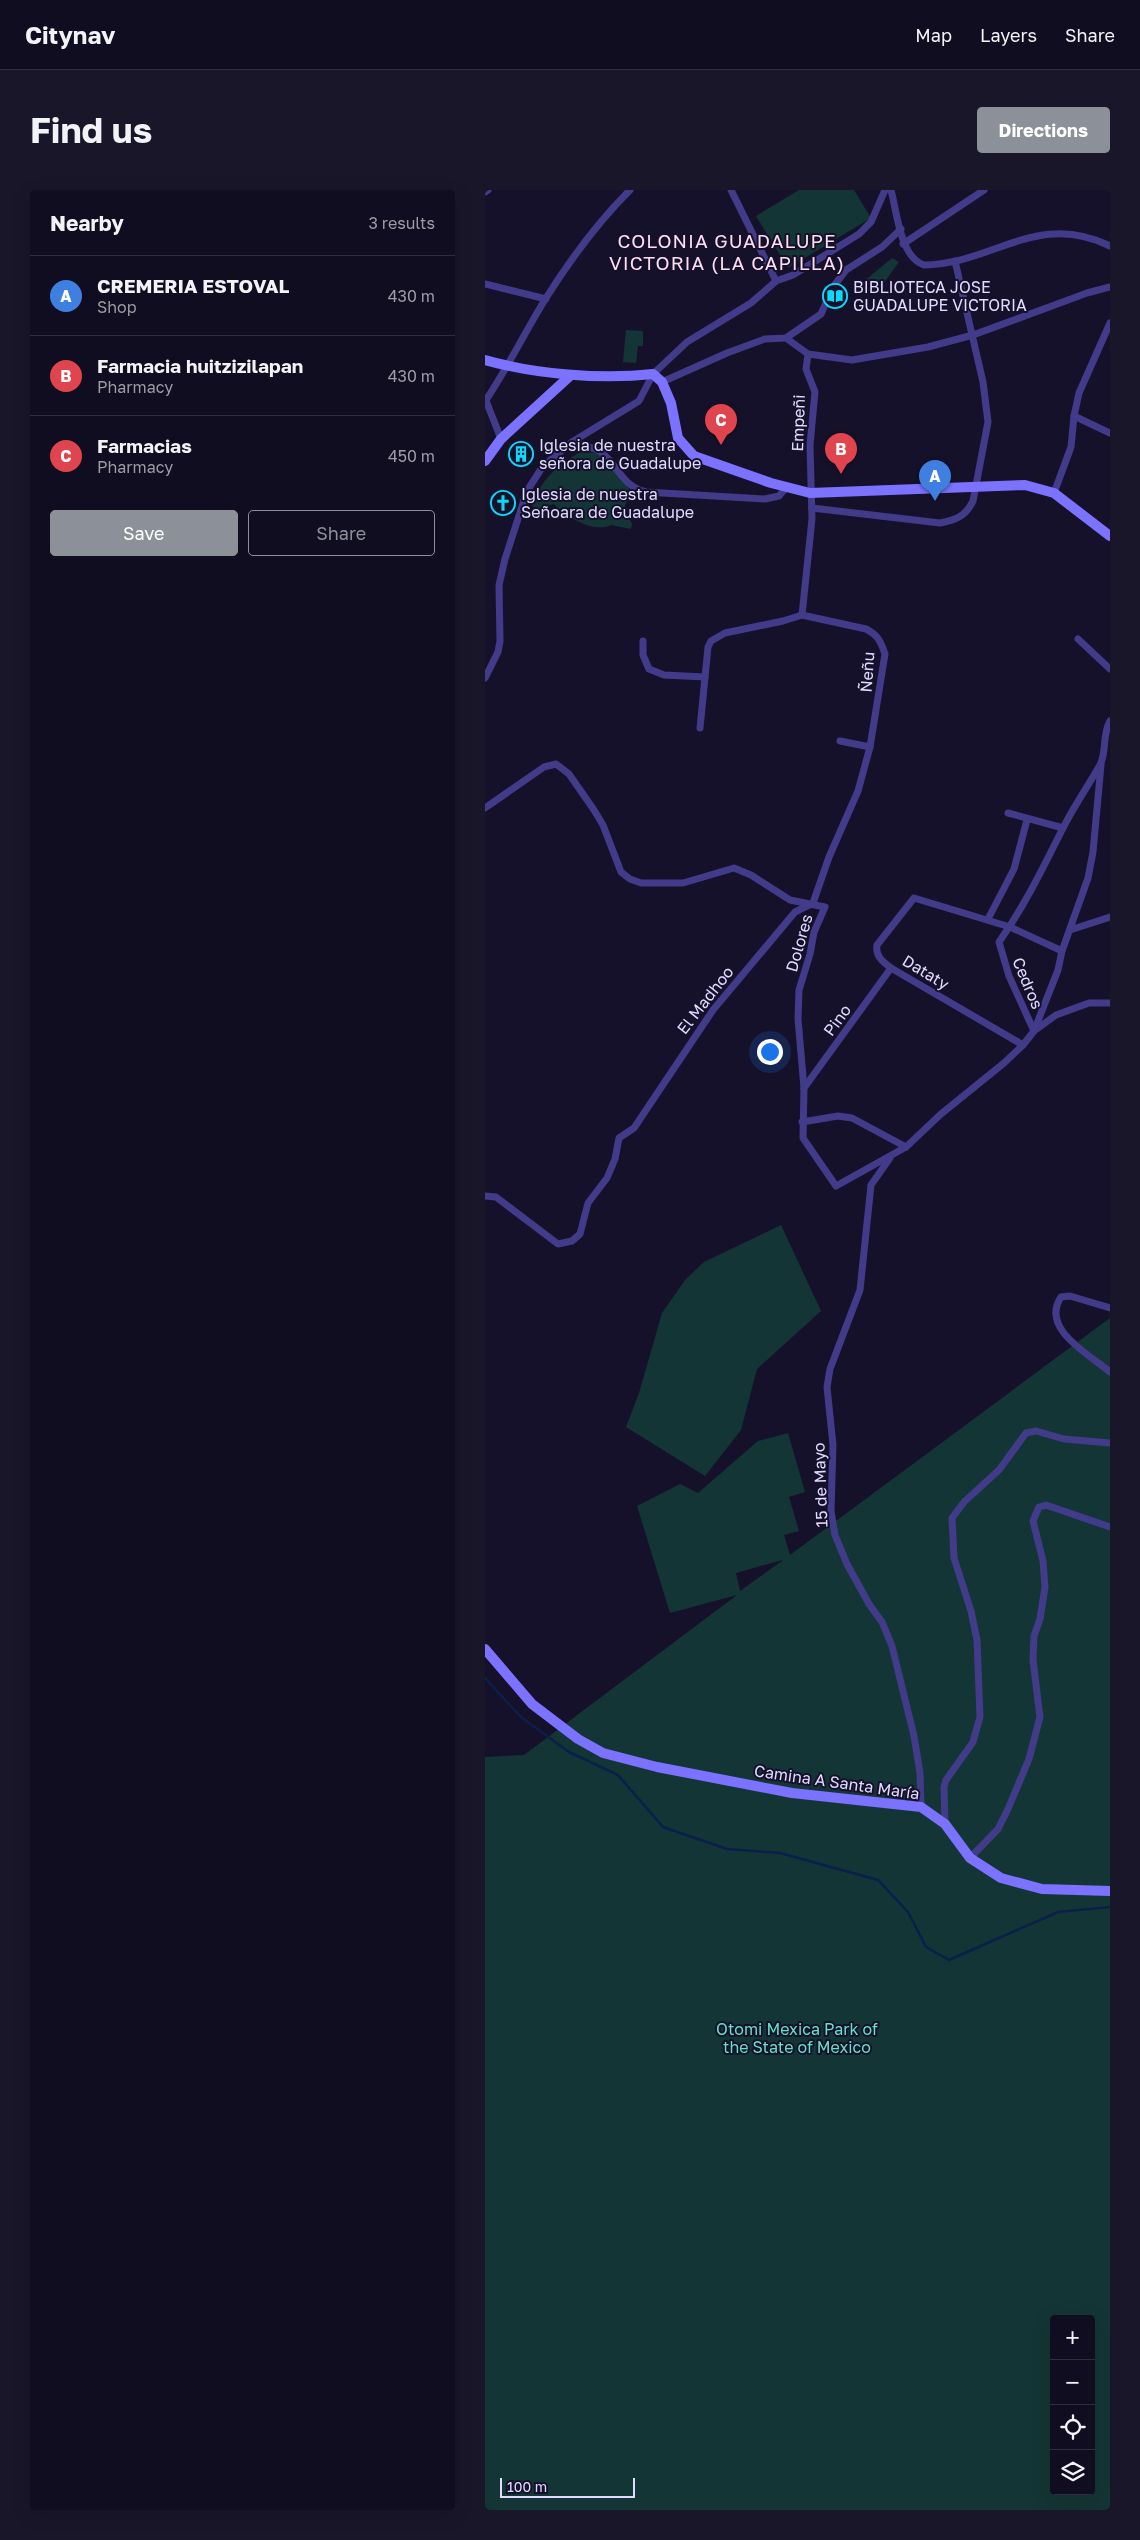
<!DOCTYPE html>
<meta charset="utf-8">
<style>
:root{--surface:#100d20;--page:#191629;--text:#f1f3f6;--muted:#9c9ca5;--line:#302d3e;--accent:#8c9099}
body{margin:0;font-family:"Golos Text",sans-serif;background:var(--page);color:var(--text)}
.controls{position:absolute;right:15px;bottom:15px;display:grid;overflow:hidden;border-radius:5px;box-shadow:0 5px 20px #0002}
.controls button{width:45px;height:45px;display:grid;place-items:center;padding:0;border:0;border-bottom:1px solid var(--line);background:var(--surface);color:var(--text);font:25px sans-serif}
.scale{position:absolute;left:15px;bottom:12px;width:135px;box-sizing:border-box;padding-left:5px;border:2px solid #e1dbff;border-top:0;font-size:14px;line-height:18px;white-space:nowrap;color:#e1dbff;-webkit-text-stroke:4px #16112b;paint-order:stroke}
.you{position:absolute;left:284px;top:861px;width:18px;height:18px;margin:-12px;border:4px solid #fff;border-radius:50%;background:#1a73e8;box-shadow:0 0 0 8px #1a73e833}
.badge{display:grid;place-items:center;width:32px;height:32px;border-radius:50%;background:var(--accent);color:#fff;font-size:16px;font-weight:700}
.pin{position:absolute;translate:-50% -41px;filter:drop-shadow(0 1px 2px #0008)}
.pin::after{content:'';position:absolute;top:26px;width:18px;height:15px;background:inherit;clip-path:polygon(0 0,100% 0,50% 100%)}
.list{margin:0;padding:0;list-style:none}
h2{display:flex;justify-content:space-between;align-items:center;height:65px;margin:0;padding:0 20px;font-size:21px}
h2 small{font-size:16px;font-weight:400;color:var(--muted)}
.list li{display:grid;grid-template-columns:32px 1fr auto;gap:15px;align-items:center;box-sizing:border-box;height:80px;padding:0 20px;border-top:1px solid var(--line)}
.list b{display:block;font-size:19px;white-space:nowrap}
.list p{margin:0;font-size:16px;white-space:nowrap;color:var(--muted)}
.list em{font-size:16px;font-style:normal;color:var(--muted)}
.actions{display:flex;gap:10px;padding:15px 20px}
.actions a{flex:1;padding:11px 0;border:1px solid var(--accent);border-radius:5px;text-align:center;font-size:18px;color:var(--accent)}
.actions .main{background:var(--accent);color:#fff}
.icon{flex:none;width:28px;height:28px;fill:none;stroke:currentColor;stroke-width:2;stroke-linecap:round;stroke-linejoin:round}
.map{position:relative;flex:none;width:625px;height:2320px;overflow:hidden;border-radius:5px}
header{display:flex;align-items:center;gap:30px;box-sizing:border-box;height:70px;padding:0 25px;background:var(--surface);border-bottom:1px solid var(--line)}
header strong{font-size:24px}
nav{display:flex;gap:28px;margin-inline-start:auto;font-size:18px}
.intro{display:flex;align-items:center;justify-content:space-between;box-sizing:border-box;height:120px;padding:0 30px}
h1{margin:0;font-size:35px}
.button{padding:12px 22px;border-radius:5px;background:var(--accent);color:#fff;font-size:18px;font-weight:700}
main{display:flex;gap:30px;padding:0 30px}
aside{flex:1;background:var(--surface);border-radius:5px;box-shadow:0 5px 20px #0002}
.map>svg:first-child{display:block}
.green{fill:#143535;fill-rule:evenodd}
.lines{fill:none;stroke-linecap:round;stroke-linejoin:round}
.stream{stroke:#0a1f4b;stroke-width:2.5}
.street{stroke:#423b8a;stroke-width:7}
.secondary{stroke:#7b72ff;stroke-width:10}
.labels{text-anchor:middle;stroke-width:4;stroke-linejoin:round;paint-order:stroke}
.poi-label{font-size:16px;fill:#e1dbff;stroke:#16112b;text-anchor:start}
.street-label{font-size:16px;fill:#e1dbff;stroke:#16112b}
.park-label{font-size:16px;fill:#64e2c8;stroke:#16112b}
.quarter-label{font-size:19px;letter-spacing:1px;fill:#ffddf1;stroke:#16112b}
</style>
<header>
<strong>Citynav</strong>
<nav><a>Map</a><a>Layers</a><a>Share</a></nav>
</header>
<div class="intro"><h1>Find us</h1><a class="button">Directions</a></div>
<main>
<aside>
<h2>Nearby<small>3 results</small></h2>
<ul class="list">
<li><span class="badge" style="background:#3f7fe0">A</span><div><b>CREMERIA ESTOVAL</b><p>Shop</p></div><em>430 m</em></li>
<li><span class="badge" style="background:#e0444e">B</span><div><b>Farmacia huitzizilapan</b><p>Pharmacy</p></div><em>430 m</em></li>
<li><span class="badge" style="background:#e0444e">C</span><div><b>Farmacias</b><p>Pharmacy</p></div><em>450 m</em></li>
</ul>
<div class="actions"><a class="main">Save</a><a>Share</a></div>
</aside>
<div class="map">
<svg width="625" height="2320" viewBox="0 0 625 2320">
<rect width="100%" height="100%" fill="#16112b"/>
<!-- green -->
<g class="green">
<polygon points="314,0 369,0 386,28 303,78 271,26"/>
<polygon points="407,68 414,72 393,101 378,92"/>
<polygon points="141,140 158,141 158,156 153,156 151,173 138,172"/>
<path d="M97,261l18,3 31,37 -7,17 8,16 -1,5 -20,-4c-16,9 -47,-9 -57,-21l-17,5 -5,-3c8,-26 27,-42 50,-55z"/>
<polygon points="296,1035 336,1121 272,1179 256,1240 220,1286 141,1237 154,1203 177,1123 200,1090 219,1072"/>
<path d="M625,1128v1192h-625v-753l39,-2 213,-160 -67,18 -33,-107 43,-22 18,9 60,-52 30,-8 17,59 -16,5 10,34 -15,4 6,20zM297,1370v1l-42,30 -4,-18zM569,2129h37v172h-37z"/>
</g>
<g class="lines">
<!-- stream -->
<polyline class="stream" points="0,1488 36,1527 84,1562 133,1585 178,1637 242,1659 295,1663 393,1690 423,1722 441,1757 464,1770 573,1722 625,1717"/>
<!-- street -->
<g class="street">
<polyline points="246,0 291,91"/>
<path d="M406,0c6,22 9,67 33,75 70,-1 113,-55 186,-19"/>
<polyline points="0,2 3,0"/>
<polyline points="418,54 499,0"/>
<polyline points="0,94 61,109"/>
<polyline points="301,148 323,164 321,179 330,202 325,255 327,329 317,425"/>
<polyline points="323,164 367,170 443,157 488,145 602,103 625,97"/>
<polyline points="177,192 242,163 280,149 301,148 336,124 348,97 361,80 397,57 416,39"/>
<polyline points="0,208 16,249"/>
<path d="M1,210c22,-33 39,-68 60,-102 24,-38 52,-76 84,-108"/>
<polyline points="589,226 625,243"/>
<path d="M87,252c10,3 22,5 30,11 17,14 21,34 44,39l119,7 14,-3 8,-9"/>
<polyline points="569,303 586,257 589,226 594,203 625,133"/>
<path d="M327,318l128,15c16,-3 26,-7 33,-22l15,-79 -5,-40 -28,-121"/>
<path d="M317,425l64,14c12,6 15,13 19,25l-15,93 -12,44 -29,66 -16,46"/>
<polyline points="593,449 625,479"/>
<polyline points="158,451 158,465 164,479 179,485 220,487"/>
<polyline points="0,488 13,462 15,451 14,395 20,369 42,301 58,276 87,252 154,211 168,184 202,152 266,113 291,91 308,85 374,44 386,32 400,0"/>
<polyline points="215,538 223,457 226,451 240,443 298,431 317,425"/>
<polyline points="355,551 385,557"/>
<polyline points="0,618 59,577 71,574 84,584 109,620 118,635 136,682 145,689 156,693 198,693 249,678 266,685 305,710 340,717 329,742 325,764 314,800 313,829 319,898 318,948 351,996 421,957 456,924 519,873 538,855 549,841 571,825 604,813 625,813"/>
<polyline points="523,623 578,638"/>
<polyline points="503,729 529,679 542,630"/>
<polyline points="585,740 625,727"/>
<path d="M549,841l-25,-55 -10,-34c26,-37 44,-74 64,-114 11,-22 25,-42 37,-63 7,-13 2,-31 10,-44"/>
<polyline points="549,841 573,780 577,761 603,688 608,662 616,575"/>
<path d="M538,855l-132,-77c-8,-6 -16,-12 -14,-23l37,-47 96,29 52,24"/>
<polyline points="319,898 406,778"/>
<polyline points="317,932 353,926 367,928 421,957"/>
<polyline points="405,968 386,995 375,1100 345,1179 342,1197 348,1255 346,1321 350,1345 362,1374 384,1414 397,1432 407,1456 429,1546 435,1583 436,1617"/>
<polyline points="0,1006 11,1007 73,1054 87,1051 95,1044 103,1013 122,988 130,969 134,948 149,938 228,820 310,722 328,713"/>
<path d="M625,1118l-40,-12 -9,1c-21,32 28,57 49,75"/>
<polyline points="460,1634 459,1597 461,1590 488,1552 495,1527 492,1450 486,1421 469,1368 467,1328 479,1312 514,1280 541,1243 551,1241 579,1249 625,1253"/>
<polyline points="485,1668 513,1639 523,1619 544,1569 555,1527 548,1470 549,1446 555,1429 560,1397 558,1371 548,1331 554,1317 561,1315 625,1337"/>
</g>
<!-- secondary -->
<g class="secondary">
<path d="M0,170c49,14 116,20 168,14l9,8 9,21 7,35 16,18 77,27 39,10 215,-8 29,8 56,43"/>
<polyline points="0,271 16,249 86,185"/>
<polyline points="0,1459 47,1514 93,1549 118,1563 172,1577 307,1603 436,1617 460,1634 485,1668 516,1688 557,1699 625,1701"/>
</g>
</g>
<!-- icons -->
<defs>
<symbol id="library-ring" viewBox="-11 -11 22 22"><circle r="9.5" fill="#16112b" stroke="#07dcff" stroke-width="1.5"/><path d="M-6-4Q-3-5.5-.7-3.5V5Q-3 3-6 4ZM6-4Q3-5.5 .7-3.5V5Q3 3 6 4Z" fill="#07dcff"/></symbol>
<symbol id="building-ring" viewBox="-11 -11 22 22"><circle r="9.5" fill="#16112b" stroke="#07dcff" stroke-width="1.5"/><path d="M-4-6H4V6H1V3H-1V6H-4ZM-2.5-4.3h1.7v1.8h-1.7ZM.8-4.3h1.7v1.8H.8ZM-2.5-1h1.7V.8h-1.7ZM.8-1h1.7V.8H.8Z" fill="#07dcff"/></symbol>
<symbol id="church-ring" viewBox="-11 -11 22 22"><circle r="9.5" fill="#16112b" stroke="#07dcff" stroke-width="1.5"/><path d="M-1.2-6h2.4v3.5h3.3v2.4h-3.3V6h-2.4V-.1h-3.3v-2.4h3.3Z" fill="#07dcff"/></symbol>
</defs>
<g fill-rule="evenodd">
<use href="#library-ring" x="336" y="92" width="28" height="28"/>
<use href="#building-ring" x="22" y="250" width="28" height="28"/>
<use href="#church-ring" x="4" y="299" width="28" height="28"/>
</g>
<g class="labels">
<!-- poi labels -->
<g class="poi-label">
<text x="368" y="103">BIBLIOTECA JOSE<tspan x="368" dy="18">GUADALUPE VICTORIA</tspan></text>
<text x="54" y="261">Iglesia de nuestra<tspan x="54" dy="18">señora de Guadalupe</tspan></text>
<text x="36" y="310">Iglesia de nuestra<tspan x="36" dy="18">Señoara de Guadalupe</tspan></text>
</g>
<!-- street labels -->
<g class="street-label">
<text transform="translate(313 233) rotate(-88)" y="6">Empeñi</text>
<text transform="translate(382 482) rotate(-86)" y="6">Ñeñu</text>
<text transform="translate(314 753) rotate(-74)" y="6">Dolores</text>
<text transform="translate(441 782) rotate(31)" y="6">Dataty</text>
<text transform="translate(543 793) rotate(67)" y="6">Cedros</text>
<text transform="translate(220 810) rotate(-52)" y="6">El Madhoo</text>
<text transform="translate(352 830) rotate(-54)" y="6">Pino</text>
<text transform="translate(335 1295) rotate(-92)" y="6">15 de Mayo</text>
<text transform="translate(352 1592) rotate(8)" y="6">Camina A Santa María</text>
</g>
<!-- park labels -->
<g class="park-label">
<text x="312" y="1845">Otomi Mexica Park of<tspan x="312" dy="18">the State of Mexico</tspan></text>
</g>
<!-- quarter labels -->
<g class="quarter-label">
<text x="242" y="58">COLONIA GUADALUPE<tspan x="242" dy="22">VICTORIA (LA CAPILLA)</tspan></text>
</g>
</g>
</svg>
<div class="controls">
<button>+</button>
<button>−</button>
<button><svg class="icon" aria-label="locate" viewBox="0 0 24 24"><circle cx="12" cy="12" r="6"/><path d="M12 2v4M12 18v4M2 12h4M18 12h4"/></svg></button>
<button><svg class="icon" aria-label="layers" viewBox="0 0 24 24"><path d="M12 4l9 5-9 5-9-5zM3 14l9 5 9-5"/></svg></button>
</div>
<div class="scale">100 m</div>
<div class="you"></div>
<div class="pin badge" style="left:450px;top:311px;background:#3f7fe0">A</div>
<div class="pin badge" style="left:356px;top:284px;background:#e0444e">B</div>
<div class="pin badge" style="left:236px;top:255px;background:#e0444e">C</div>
</div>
</main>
